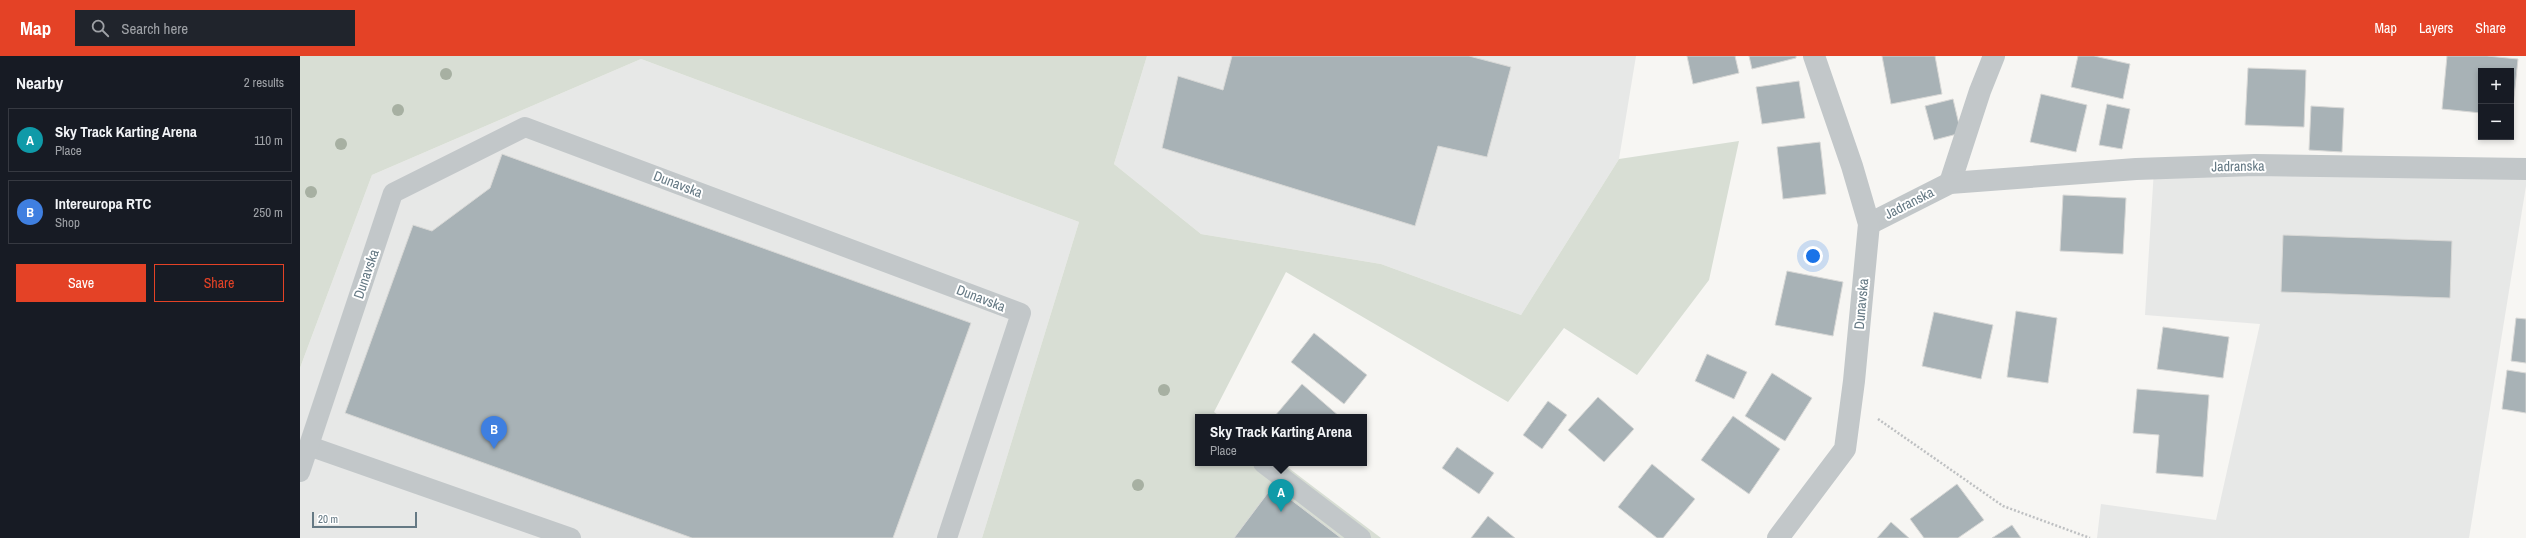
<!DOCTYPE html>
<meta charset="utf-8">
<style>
:root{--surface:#171b24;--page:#20242c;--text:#f1f3f6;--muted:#9ea1a6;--line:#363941;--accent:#e44226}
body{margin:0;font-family:"Archivo Narrow",sans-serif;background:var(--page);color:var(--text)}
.controls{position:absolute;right:12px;top:12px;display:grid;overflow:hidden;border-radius:0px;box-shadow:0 2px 6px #0003}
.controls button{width:36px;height:36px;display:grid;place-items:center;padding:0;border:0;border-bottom:1px solid var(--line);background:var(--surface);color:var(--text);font:20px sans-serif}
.scale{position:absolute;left:12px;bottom:10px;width:105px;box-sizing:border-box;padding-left:4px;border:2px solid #657984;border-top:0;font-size:11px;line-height:14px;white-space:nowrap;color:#657984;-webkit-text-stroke:3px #fff;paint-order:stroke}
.you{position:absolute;left:1513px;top:200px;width:14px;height:14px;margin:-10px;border:3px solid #fff;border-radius:50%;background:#1a73e8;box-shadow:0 0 0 6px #1a73e833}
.badge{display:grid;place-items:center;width:26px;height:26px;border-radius:50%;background:var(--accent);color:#fff;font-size:13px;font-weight:700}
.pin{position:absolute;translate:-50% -33px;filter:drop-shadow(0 1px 2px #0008)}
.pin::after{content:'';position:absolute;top:21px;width:14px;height:12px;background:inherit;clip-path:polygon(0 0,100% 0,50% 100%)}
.popup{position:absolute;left:895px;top:358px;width:172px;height:52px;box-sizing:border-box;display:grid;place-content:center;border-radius:0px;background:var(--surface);filter:drop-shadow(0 1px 3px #0005);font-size:13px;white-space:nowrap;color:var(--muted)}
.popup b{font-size:15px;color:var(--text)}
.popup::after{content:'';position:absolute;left:50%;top:100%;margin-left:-8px;border:8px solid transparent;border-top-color:var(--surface)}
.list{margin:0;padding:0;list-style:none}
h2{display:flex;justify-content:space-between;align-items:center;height:52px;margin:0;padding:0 16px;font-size:17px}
h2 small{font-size:13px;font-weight:400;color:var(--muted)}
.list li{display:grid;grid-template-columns:26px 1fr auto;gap:12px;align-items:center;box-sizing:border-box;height:64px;margin:0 8px 8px;padding:0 8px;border:1px solid var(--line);border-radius:0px}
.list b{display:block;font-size:15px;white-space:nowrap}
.list p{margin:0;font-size:13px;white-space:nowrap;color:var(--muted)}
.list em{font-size:13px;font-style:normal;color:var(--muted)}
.actions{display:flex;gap:8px;padding:12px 16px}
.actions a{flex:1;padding:9px 0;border:1px solid var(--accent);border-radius:0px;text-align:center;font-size:14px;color:var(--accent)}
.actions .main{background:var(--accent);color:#fff}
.icon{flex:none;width:22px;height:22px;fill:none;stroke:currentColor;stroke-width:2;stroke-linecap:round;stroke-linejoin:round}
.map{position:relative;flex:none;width:2226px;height:482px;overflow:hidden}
header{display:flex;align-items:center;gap:24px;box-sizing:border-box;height:56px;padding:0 20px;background:var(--accent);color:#fff}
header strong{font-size:19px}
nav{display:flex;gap:22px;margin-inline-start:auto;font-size:14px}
.search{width:280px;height:36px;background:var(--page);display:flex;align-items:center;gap:10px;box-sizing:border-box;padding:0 14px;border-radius:0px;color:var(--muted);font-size:15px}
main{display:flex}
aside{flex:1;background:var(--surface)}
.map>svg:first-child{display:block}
.built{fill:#e7e8e7}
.green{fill:#d8ded4}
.building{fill:#a8b2b6;stroke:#d8d8d6}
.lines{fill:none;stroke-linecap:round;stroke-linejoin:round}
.path{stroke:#bec0c2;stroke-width:2.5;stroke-dasharray:2 2;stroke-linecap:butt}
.service{stroke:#c2c7c9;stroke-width:20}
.minor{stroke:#c2c7c9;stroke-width:22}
.tree{fill:#a7b0a2}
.labels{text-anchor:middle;stroke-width:4;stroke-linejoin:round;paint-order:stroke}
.street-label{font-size:14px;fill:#657984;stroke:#fff}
</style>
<header>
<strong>Map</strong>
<div class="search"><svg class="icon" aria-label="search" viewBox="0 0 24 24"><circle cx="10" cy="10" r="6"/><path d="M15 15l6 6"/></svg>Search here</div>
<nav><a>Map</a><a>Layers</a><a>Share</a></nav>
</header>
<main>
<aside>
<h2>Nearby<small>2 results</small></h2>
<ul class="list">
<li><span class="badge" style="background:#0f9aa8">A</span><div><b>Sky Track Karting Arena</b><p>Place</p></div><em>110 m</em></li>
<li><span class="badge" style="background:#3f7fe0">B</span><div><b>Intereuropa RTC</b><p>Shop</p></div><em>250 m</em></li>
</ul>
<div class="actions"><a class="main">Save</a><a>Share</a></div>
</aside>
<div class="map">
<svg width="2226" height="482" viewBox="0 0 2226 482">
<rect width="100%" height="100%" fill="#f7f6f3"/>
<!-- built -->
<g class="built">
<polygon points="847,0 1336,0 1319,103 1221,259 1081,208 901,178 814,108"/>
<polygon points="341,3 779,166 682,482 0,482 0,312 72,119"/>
<polygon points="1854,113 2226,113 2226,130 2169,482 1797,482 1801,448 1916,464 1960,268 1845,259"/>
</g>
<!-- green -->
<polygon class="green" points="0,0 847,0 814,108 901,178 1081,208 1221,259 1319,103 1439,85 1409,224 1337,319 1264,272 1208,346 986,216 914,356 921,361 898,361 898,407 982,407 1081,482 682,482 779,166 341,3 72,119 0,312"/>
<!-- building -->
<g class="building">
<polygon points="932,0 1169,0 1211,11 1187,101 1138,90 1115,170 862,92 878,20 923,34"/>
<polygon points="1387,0 1435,0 1439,17 1393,28"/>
<polygon points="1449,0 1496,0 1496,2 1452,13"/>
<polygon points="1582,0 1635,0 1642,38 1591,48"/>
<polygon points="1778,0 1794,0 1830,8 1823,43 1771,31"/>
<polygon points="2147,0 2187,0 2218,3 2212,60 2211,15 2181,15 2181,57 2142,53"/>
<polygon points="1948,12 2006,14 2004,71 1945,69"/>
<polygon points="1499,25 1505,62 1462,68 1456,31"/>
<polygon points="1741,38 1787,49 1776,96 1730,86"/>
<polygon points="1653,43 1661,77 1634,84 1625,50"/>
<polygon points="1807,48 1830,53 1822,93 1799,89"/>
<polygon points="2011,50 2044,52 2042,96 2009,94"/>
<polygon points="1520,86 1526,138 1483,143 1477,91"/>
<polygon points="202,98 671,267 593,482 392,482 45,357 113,169 132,175 190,132"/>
<polygon points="1763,139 1826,142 1823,198 1760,195"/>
<polygon points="1983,179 2152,185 2150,242 1981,236"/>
<polygon points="1487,215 1543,226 1533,280 1475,269"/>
<polygon points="1716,255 1757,262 1748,327 1707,321"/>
<polygon points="1634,256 1693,269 1681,323 1622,310"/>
<polygon points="2216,262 2226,263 2226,307 2211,305"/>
<polygon points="1863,271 1929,281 1923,322 1857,313"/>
<polygon points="1014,277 1067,319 1044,348 991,306"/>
<polygon points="1407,298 1447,316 1434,343 1395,325"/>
<polygon points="2207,314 2226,317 2226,357 2202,353"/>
<polygon points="1472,317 1512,342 1485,385 1445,360"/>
<polygon points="1002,328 1040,361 974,361"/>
<polygon points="1837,333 1909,339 1903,421 1856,417 1859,379 1833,377"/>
<polygon points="1298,341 1334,373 1304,406 1268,374"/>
<polygon points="1248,345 1267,359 1242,393 1223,379"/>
<polygon points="1433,360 1480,393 1449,438 1401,404"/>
<polygon points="1157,391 1194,417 1179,438 1142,412"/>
<polygon points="1352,408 1395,443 1363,482 1357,482 1318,451"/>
<polygon points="1657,428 1684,464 1658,482 1624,482 1610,463"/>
<polygon points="973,430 1041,482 934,482"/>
<polygon points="1188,460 1215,482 1171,482"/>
<polygon points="1591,466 1609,482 1577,482"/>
<polygon points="1712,469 1721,482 1692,482"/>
</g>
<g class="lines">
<!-- path -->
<polyline class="path" points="1578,363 1703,450 1790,482"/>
<!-- service -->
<g class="service">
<polyline points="9,390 271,482"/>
<polyline points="963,407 1061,482"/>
<polyline points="0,416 93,137 225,71 721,257 647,482"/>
</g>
<!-- minor -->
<g class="minor">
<polyline points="1650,127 1680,35 1694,0"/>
<polyline points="1569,168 1650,127 1836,113 1955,109 2226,113"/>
<polyline points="1478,482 1545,393 1554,325 1569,168 1552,110 1514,0"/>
</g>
</g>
<!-- trees -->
<g class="tree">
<circle cx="146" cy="18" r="6"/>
<circle cx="98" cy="54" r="6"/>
<circle cx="41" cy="88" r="6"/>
<circle cx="11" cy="136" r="6"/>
<circle cx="864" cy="334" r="6"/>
<circle cx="838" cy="429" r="6"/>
</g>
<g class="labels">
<!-- street labels -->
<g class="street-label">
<text transform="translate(1938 110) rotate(-1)" y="5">Jadranska</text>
<text transform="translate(378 128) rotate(21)" y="5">Dunavska</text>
<text transform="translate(1609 147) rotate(-27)" y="5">Jadranska</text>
<text transform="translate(66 218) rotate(-71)" y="5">Dunavska</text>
<text transform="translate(681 242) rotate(21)" y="5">Dunavska</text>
<text transform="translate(1561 248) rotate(-85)" y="5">Dunavska</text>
</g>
</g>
</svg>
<div class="controls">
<button>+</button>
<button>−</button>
</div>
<div class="scale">20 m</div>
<div class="you"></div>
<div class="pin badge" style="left:981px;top:456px;background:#0f9aa8">A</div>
<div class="popup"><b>Sky Track Karting Arena</b>Place</div>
<div class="pin badge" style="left:194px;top:393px;background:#3f7fe0">B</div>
</div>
</main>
